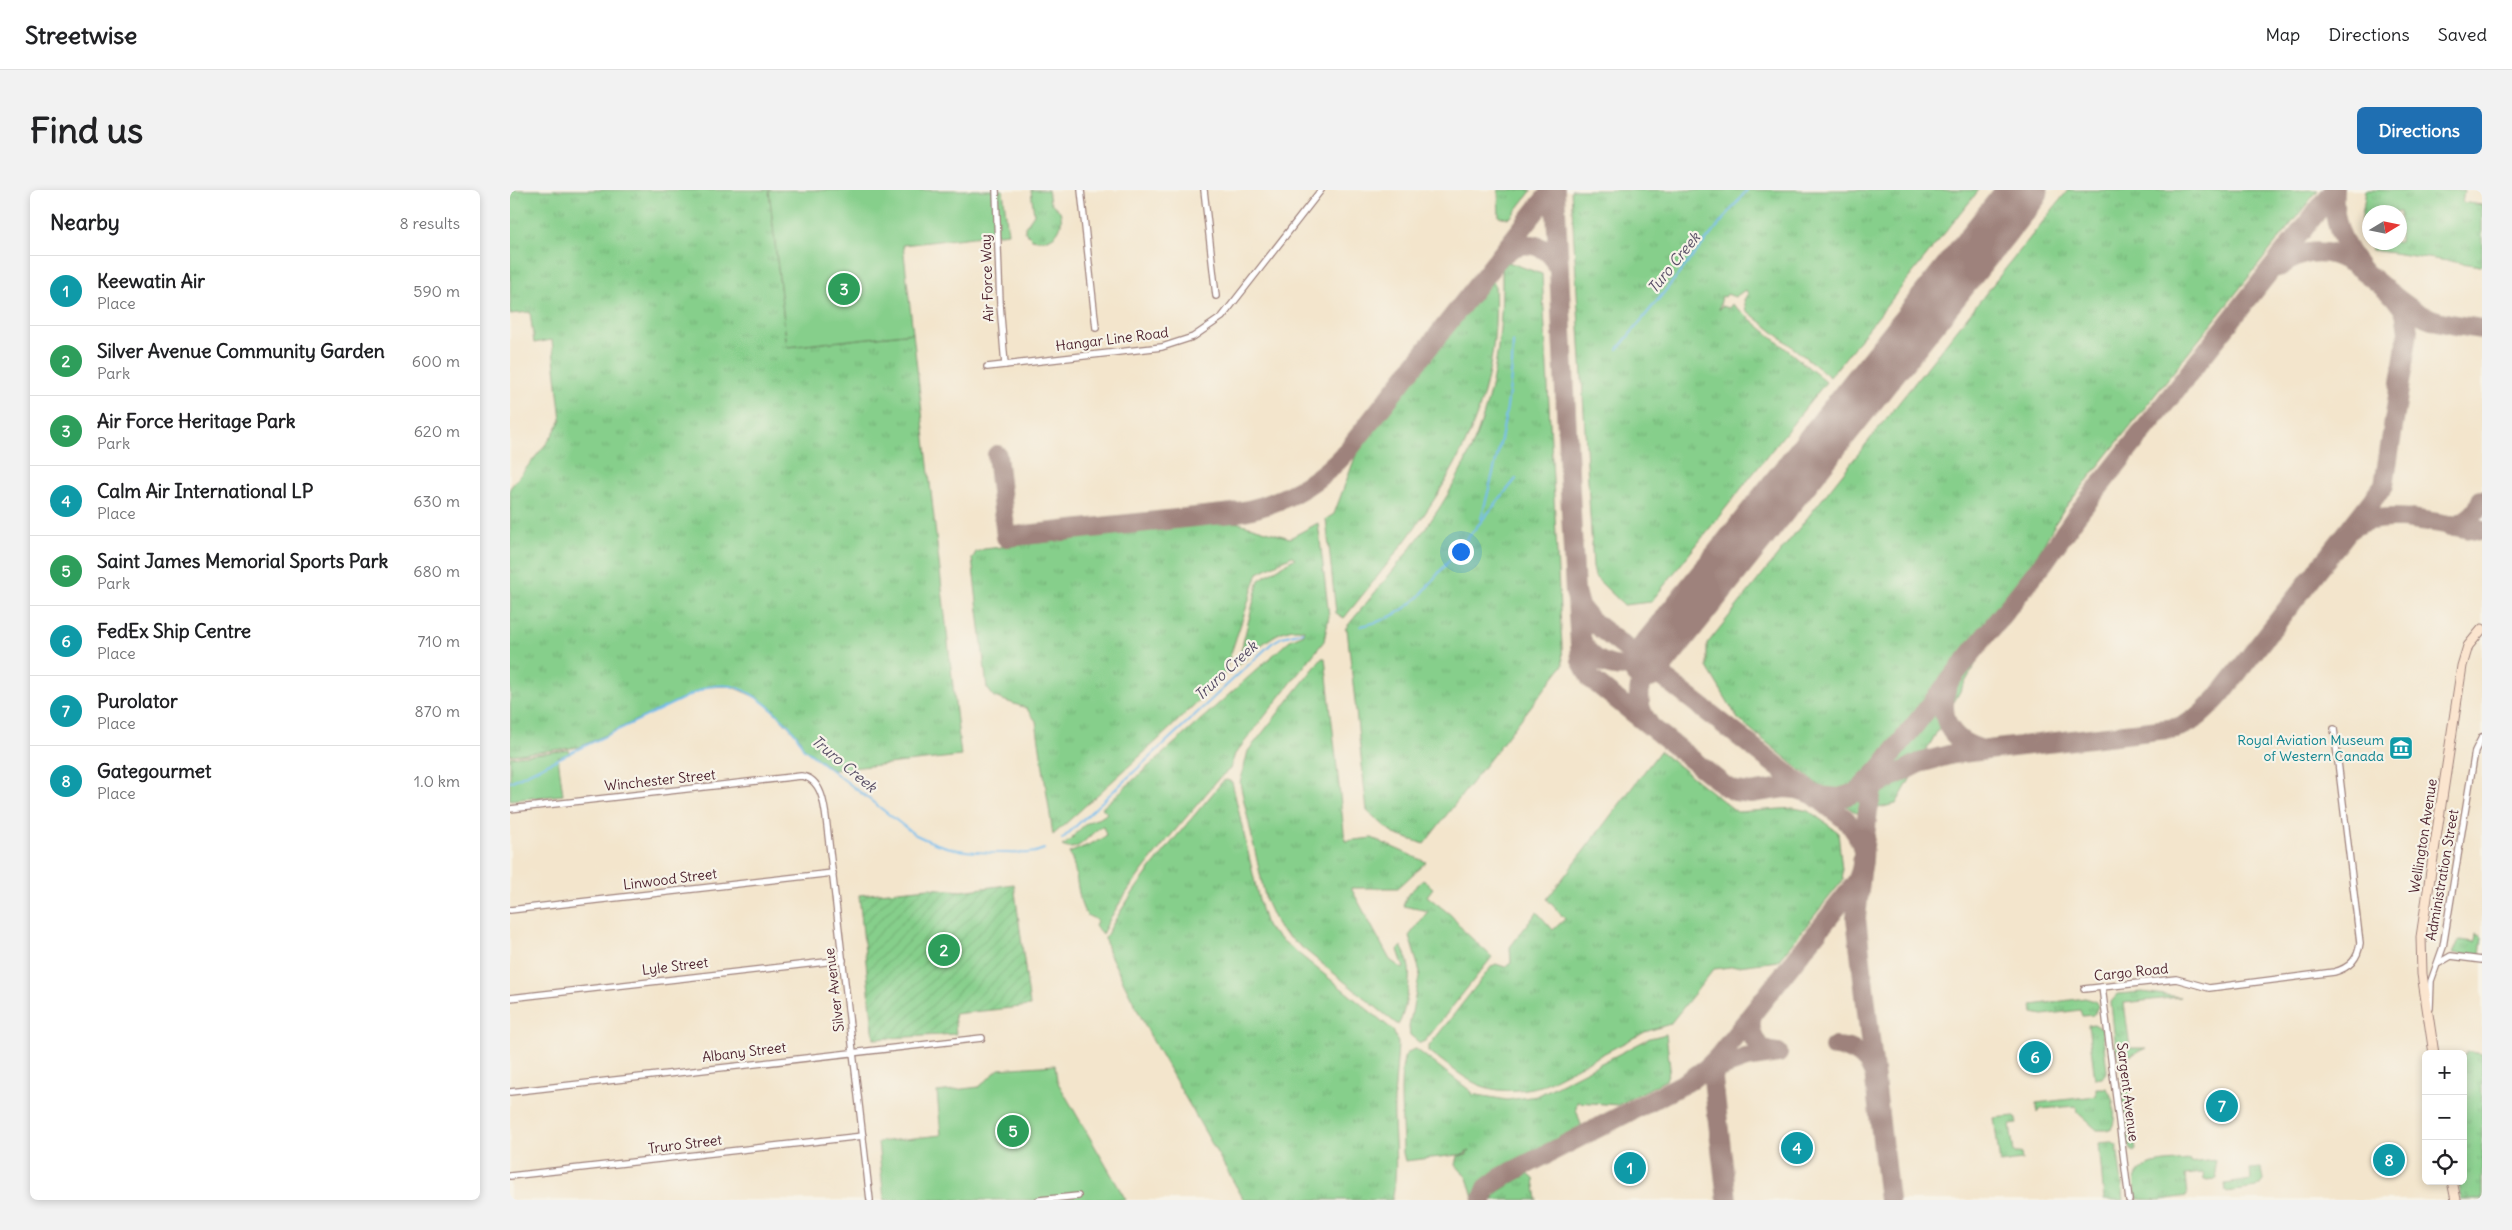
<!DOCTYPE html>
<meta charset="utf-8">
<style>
:root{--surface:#fff;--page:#f2f2f2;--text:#202124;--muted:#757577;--line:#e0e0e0;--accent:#1f6fb2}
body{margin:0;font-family:Delius,sans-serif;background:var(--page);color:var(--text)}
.controls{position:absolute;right:15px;bottom:15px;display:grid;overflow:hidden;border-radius:8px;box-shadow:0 2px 8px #0003}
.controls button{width:45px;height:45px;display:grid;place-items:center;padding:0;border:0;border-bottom:1px solid var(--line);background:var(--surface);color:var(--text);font:25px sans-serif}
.compass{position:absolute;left:1852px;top:15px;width:45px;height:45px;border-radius:50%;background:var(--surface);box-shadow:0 2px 8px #0003;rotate:80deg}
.you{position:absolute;left:950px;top:361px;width:18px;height:18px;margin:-12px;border:4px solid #fff;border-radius:50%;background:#1a73e8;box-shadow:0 0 0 8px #1a73e833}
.badge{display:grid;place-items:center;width:32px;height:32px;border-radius:50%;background:var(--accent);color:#fff;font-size:16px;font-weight:700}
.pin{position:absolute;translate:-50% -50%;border:2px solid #fff;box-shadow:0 1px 5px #0006}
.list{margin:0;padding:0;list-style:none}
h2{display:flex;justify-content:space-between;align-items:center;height:65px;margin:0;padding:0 20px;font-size:21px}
h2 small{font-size:16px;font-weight:400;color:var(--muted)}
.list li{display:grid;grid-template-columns:32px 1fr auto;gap:15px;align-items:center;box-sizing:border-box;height:70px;padding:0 20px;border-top:1px solid var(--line)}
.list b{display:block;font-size:19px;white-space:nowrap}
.list p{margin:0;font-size:16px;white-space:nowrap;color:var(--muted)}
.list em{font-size:16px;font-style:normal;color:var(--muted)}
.icon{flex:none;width:28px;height:28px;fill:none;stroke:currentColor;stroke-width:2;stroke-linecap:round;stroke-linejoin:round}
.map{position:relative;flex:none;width:1972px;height:1010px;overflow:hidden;border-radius:8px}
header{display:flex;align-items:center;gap:30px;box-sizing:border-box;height:70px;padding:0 25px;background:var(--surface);border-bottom:1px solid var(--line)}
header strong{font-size:24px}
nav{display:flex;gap:28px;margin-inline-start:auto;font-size:18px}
.intro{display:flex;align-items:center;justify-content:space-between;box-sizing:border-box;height:120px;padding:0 30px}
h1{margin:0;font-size:35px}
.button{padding:12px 22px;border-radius:8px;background:var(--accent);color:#fff;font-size:18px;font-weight:700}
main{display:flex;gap:30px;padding:0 30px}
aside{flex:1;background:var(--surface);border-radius:8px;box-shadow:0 2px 8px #0003}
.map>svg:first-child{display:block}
.grass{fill:url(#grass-tufts);stroke:#68775b;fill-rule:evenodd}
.park{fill:#86cf8b;stroke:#68775b}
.garden{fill:url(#garden-furrows);stroke:#68775b}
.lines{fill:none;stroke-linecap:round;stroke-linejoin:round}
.stream{stroke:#77bdee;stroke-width:2}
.taxiway{stroke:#9e827c;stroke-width:20}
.runway{stroke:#9e827c;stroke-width:49}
.street-casing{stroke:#9e827c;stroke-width:8}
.secondary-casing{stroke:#9e827c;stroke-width:11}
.street{stroke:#fff;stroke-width:5.5}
.secondary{stroke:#fbe5cf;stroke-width:9}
.labels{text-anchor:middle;stroke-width:4.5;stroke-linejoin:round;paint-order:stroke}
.street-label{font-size:14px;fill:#4a1f2b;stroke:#f7f3e8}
.culture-label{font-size:14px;fill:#0d838f;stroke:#f7f3e8;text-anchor:end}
.water-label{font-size:15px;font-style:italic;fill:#584e66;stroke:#f7f3e8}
</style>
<header>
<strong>Streetwise</strong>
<nav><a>Map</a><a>Directions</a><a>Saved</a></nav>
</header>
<div class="intro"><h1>Find us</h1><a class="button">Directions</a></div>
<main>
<aside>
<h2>Nearby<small>8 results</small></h2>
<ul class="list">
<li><span class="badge" style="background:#0f9aa8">1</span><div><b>Keewatin Air</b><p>Place</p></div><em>590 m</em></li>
<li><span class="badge" style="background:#2e9e5b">2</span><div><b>Silver Avenue Community Garden</b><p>Park</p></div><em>600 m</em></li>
<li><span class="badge" style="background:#2e9e5b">3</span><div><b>Air Force Heritage Park</b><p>Park</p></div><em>620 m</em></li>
<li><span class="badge" style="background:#0f9aa8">4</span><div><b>Calm Air International LP</b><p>Place</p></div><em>630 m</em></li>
<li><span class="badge" style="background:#2e9e5b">5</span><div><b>Saint James Memorial Sports Park</b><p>Park</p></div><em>680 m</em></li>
<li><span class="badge" style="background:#0f9aa8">6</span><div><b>FedEx Ship Centre</b><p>Place</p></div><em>710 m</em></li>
<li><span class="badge" style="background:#0f9aa8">7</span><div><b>Purolator</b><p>Place</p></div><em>870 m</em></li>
<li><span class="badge" style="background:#0f9aa8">8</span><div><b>Gategourmet</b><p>Place</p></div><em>1.0 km</em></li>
</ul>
</aside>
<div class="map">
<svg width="1972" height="1010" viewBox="0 0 1972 1010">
<defs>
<pattern id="grass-tufts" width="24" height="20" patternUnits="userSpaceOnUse" patternTransform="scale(1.25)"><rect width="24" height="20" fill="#86cf8b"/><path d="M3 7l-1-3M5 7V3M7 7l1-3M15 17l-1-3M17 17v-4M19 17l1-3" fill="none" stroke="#75b178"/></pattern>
<pattern id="garden-furrows" width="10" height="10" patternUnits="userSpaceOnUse" patternTransform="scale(1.25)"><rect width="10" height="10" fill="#86cf8b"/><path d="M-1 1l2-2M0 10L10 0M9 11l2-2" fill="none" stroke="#75b178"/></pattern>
</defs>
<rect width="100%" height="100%" fill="#f7f3e8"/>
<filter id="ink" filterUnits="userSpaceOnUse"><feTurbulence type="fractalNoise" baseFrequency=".02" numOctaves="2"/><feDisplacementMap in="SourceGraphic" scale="10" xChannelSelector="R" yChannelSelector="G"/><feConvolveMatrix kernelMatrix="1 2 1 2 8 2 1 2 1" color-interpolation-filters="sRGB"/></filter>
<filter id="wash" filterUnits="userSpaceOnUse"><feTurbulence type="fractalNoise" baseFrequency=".0096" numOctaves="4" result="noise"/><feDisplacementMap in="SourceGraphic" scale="20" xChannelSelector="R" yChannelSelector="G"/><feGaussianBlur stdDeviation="1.12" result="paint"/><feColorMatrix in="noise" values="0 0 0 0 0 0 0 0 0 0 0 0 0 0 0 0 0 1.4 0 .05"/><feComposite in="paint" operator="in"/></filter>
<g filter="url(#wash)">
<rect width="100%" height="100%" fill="#f3e5cc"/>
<!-- grass -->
<g class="grass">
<polygon points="0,0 259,0 277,157 403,143 451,566 323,580 293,558 290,549 269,526 248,508 220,496 197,497 70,557 0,565 0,298 40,249 51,230 42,150 24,153 20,122 0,124"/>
<path d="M521,0h17l2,12 10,9c6,20 -9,33 -28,28l-7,-7v-5l9,-13z"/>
<polygon points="988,0 1022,0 1000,28 989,27"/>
<polygon points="1061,0 1469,0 1320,187 1236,120 1234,110 1238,103 1235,100 1225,107 1217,104 1215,107 1212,106 1209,120 1212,116 1219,118 1222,114 1316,192 1141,412 1114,415 1085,387 1083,377"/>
<polygon points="1558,0 1808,0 1552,322 1386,614 1346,623 1317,602 1228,529 1197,477 1197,454"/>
<path d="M1856,0h98l-2,12 20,3v61l-110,-16 -11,-27zM1890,22v30h-30v-30z"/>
<path d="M998,72l34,12 21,391 -139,179 -30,-10 -27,-23 -20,-182h-2c32,-40 67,-79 95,-122 49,-76 63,-150 62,-238z"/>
<path d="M982,91l3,3c8,144 -67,230 -151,334l-8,-5 -10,-94 8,-5 23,-62z"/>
<path d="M722,331l58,17 28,-15 11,93 -5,25 -89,113 -5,15 -11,9c-40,50 -88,98 -117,156l-7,-8 2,-4c-3,-5 -6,-4 -10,-7 -10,-9 -9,-49 -18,-62l33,-14 4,-4 -3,-9c-14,6 -23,29 -41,20 11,-6 14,-15 24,-22 7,-6 13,-3 21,-11l-5,-5 188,-168 14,-6v-4c-24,-7 -50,22 -67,36l22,-86 36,-22 -3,-2 -34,17 -35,104 -63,61 -107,97 -17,-114 -10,-13 -32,-11 -7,-9 -15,-129 4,-7 8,-3z"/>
<path d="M812,468h3l20,183 27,-3 54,24 -28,26h-47l39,72 13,9 1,-1 -6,-18 3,-4c4,7 7,14 8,22 2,12 -4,47 -11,57l-119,-96 -13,-28 -26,-118 8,-32z"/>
<path d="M1150,561l77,61 57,-4 15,3 29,21 5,48 -65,81 -64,8 -44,55 -25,8 -104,54c-55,13 -70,-3 -112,-35v-5l63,-80 4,-2 9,3 6,-4 -1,-16 27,-35 16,18 12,-11 -18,-20z"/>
<path d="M717,590l5,2 29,127 6,19 126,102 5,13c-1,26 -5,51 -4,77 1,28 4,53 -2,80h-148l-91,-159 -45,-90 -3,-13c31,-58 76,-106 118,-157z"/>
<polygon points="913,690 923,698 917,706 941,725 954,741 982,767 915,851 910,853 900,845 899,837 910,782 899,746 918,721 893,716 898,704"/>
<polygon points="1966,744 1972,747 1970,764 1964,766 1943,763 1949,750 1965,752"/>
<polygon points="1632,802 1670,807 1614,813 1620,858 1636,858 1611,870 1606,862 1601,812 1608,804"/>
<polygon points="1575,808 1585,811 1588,816 1584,825 1572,826 1570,820 1533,825 1523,823 1522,815"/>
<polygon points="1584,834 1592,839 1597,881 1592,888 1585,889 1578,835"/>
<path d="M1156,844l4,34 -4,12 -48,25 -41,-3 -1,7 6,19 -93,48 -10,10 -5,14 -7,-22 -11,-13 2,-9 9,-1v-3l3,-1h-4v3l-61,7 -2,-8c0,-27 -5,-70 1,-95 2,-5 6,-8 12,-9l56,43v2l35,6 30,-4 113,-58z"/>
<polygon points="1956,861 1972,864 1972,1010 1951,1010 1947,991 1953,991 1953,865 1956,865"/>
<path d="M1615,889l2,1 9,70 -2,2c-10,-6 -15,-63 -9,-73z"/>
<path d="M1586,898h10c8,7 12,34 4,42h-13l-20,-18 -1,-6 -36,3 -3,4 -1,-10 60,-7z"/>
<polygon points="1505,926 1507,934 1500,935 1504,963 1511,963 1512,970 1490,973 1484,928"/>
<polygon points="1601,952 1607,956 1614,1010 1594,1010 1589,953"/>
<path d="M1679,970l1,3 25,-3 2,19 -13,1 -1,-7 -18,2 2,21 -26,4 -24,-1c-13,-40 26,-36 52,-39z"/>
<polygon points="1751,978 1753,991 1747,998 1716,1002 1715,994 1741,990 1740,979"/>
<polygon points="1018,984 1024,989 1027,1010 982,1010 989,1001"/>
</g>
<!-- park -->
<g class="park">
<polygon points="259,0 493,0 498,43 393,55 403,143 277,157"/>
<polygon points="59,560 60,564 48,567 53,605 0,610 0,567"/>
<polygon points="545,875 547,891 616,1010 374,1010 368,952 431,945 427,902 469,897 489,879"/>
</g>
<!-- garden -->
<polygon class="garden" points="504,694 520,816 444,824 446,844 364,849 349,705 419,698 451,701"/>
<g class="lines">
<!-- stream -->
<g class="stream">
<polyline points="1108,159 1237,0"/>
<path d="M971,329c16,-59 31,-116 32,-177"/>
<path d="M851,436c25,-5 39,-13 58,-29l97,-118"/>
<path d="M0,592l197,-95c7,-1 17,-2 24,-1 24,5 64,39 72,62l111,86c33,17 55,19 91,19 14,0 26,2 39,-4"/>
<polyline points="552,649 762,453 772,447 793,442"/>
</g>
<!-- taxiway -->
<g class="taxiway">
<path d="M1045,0l20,402 4,14 11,14 255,199c20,21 24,39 10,66"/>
<path d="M1824,0c-2,28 8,55 26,77"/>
<path d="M995,63c19,-16 46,-8 54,16"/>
<path d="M1769,77c59,-45 95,24 143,48 18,9 40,11 60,14"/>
<path d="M487,265l9,82 227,-24c46,-7 84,-28 115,-63l204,-260"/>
<path d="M1941,336c14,-3 27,-12 30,-26"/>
<path d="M1842,338c30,-22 96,-2 130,3"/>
<path d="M1067,410l4,60 10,19 134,107 10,5 16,2 33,-5 13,1 22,7 20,2 34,-11 46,-24 34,-9 223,-26c20,-6 31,-19 44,-33l164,-210 24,-153 -3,-21 -12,-16"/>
<path d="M1070,445c3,13 12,23 24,28 12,5 26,5 38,-1 19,-11 58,-68 74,-88"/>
<path d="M1437,495c-9,33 2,56 36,65"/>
<path d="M1139,534c-18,-23 -9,-49 7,-69"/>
<polyline points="1365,588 1358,620 1346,728 1379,1010"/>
<polyline points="1353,596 1369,580 1534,372 1569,322 1824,0"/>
<path d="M1243,823c-7,19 3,39 25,40"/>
<path d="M1324,857c19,0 32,8 39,25"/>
<polyline points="1194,883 1236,868 1268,863"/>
<polyline points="972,1010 977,998 990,988 1177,892 1197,878 1208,867"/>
<polyline points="1217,1010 1203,889 1208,867 1350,688"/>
</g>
<!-- runway -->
<polyline class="runway" points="1136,474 1514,0"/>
</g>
</g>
<g filter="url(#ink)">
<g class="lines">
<defs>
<g id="street">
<polyline points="486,0 490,114 495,175"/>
<polyline points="571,0 586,138"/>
<polyline points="694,0 706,106"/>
<polyline points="477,177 652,157 683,147 712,127 811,0"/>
<path d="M0,619l291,-33c22,2 24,33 26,50l43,374"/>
<polyline points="0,720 323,683"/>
<polyline points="1929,773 1941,766 1972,770"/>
<polyline points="1592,797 1619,1010"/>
<path d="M1574,799l92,-10 33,9 125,-16c16,-4 24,-13 26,-29l-26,-214"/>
<polyline points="0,808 333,770"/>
<polyline points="1920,818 1921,791 1933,757 1965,561 1972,547"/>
<polyline points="0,902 472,848"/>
<polyline points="0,986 353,946"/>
<polyline points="529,1010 568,1006"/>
</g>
<g id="secondary">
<polyline points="1924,864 1912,784 1911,747 1952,476 1958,456 1972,439"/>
<polyline points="1942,991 1946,1010"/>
</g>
</defs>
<!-- street casing -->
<use href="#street" class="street-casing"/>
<!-- secondary casing -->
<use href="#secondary" class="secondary-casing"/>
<!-- street -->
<use href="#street" class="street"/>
<!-- secondary -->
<use href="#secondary" class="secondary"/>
</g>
</g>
<!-- icons -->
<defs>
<symbol id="museum-square" viewBox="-11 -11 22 22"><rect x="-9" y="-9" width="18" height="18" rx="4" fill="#0f9aa8" stroke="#f7f3e8"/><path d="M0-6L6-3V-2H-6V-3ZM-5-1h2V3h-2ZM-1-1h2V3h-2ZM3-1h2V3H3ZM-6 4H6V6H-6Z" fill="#fff"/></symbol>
</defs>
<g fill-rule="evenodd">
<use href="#museum-square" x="1877" y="544" width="28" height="28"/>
</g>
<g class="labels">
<!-- street labels -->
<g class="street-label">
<text transform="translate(477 88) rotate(-92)" y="5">Air Force Way</text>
<text transform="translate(602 149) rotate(-7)" y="5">Hangar Line Road</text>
<text transform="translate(150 590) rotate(-6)" y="5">Winchester Street</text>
<text transform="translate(1913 646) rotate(-81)" y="5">Wellington Avenue</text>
<text transform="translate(1932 685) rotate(-80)" y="5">Administration Street</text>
<text transform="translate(160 689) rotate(-7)" y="5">Linwood Street</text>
<text transform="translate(165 776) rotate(-7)" y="5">Lyle Street</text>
<text transform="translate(1621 782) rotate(-6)" y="5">Cargo Road</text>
<text transform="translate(324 800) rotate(-97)" y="5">Silver Avenue</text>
<text transform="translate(234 862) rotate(-7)" y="5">Albany Street</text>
<text transform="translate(1618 902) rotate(83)" y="5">Sargent Avenue</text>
<text transform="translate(175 954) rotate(-7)" y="5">Truro Street</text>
</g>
<!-- culture labels -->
<g class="culture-label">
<text x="1874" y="555">Royal Aviation Museum<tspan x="1874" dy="16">of Western Canada</tspan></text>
</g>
<!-- water labels -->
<g class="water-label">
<text transform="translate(1164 73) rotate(-51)" y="5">Turo Creek</text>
<text transform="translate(716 481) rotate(-43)" y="5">Truro Creek</text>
<text transform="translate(334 574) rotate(40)" y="5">Truro Creek</text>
</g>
</g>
</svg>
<div class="controls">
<button>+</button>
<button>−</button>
<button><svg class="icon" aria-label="locate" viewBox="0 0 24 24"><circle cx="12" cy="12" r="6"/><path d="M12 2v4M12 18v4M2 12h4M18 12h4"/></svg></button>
</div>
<svg class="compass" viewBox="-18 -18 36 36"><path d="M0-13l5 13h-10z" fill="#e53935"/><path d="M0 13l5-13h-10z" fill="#757577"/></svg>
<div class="you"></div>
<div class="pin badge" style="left:1120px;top:978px;background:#0f9aa8">1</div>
<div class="pin badge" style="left:434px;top:760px;background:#2e9e5b">2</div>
<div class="pin badge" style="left:334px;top:99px;background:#2e9e5b">3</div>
<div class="pin badge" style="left:1287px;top:958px;background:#0f9aa8">4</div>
<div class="pin badge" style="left:503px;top:941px;background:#2e9e5b">5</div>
<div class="pin badge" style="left:1525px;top:867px;background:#0f9aa8">6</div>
<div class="pin badge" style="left:1712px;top:916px;background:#0f9aa8">7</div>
<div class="pin badge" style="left:1879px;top:970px;background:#0f9aa8">8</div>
</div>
</main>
